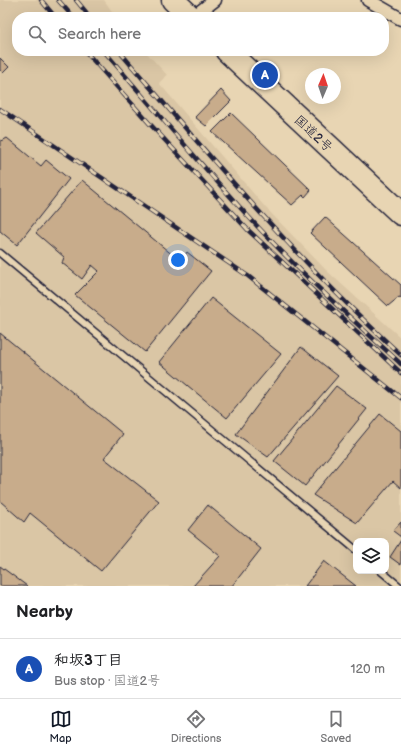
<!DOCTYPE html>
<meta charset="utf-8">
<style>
:root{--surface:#fff;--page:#f2f2f2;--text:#202124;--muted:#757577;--line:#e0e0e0;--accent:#111827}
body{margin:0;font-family:"Balsamiq Sans","Klee One",sans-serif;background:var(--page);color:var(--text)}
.controls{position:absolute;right:12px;bottom:12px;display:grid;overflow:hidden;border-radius:8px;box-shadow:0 4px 16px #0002}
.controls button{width:36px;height:36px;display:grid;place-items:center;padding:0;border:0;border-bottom:1px solid var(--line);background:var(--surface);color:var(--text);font:20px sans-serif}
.compass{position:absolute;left:305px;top:68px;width:36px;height:36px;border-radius:50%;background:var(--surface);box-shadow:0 4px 16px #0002;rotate:2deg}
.you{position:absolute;left:178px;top:260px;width:14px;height:14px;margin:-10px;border:3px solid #fff;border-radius:50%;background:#1a73e8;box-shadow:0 0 0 6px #1a73e833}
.badge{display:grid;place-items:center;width:26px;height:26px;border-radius:50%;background:var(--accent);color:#fff;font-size:13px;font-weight:700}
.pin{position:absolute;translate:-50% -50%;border:2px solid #fff;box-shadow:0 1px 4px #0006}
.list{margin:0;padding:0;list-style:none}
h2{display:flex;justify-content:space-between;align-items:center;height:52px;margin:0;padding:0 16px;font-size:17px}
h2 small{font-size:13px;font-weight:400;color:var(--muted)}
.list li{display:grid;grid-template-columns:26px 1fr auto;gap:12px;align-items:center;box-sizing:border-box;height:60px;padding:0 16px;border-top:1px solid var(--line)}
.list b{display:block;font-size:15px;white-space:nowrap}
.list p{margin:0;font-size:13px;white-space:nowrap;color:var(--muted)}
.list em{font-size:13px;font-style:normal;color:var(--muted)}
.icon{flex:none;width:22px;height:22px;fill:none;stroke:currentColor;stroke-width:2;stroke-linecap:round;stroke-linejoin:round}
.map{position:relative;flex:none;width:401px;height:586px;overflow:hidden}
.search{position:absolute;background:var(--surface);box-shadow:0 4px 16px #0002;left:12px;right:12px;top:12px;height:44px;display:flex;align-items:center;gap:10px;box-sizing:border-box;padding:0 14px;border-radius:16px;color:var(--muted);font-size:15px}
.sheet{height:112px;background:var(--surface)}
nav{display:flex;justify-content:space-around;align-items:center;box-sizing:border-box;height:56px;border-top:1px solid var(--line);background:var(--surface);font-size:11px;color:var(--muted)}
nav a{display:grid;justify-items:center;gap:2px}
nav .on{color:var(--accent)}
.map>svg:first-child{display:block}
.built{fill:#dac6a5;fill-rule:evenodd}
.building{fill:#c8ac8b;stroke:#22223b}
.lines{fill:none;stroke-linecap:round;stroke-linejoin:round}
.lane-casing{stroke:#22223b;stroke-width:9}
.street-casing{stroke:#22223b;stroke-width:15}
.highway-casing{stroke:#22223b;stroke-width:25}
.lane{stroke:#e8d5b3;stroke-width:6}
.street{stroke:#e8d5b3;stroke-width:12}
.highway{stroke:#e8d5b3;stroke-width:22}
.rail-casing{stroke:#22223b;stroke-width:4.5}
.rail{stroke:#e8d5b3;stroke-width:3;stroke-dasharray:9;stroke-linecap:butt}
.labels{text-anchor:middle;stroke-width:3;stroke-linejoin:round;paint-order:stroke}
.street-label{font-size:13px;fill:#22223b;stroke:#e8d5b3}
</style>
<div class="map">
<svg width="401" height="586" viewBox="0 0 401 586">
<rect width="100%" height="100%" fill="#e8d5b3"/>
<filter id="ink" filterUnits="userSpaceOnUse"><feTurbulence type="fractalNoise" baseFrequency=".025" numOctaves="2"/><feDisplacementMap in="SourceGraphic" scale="8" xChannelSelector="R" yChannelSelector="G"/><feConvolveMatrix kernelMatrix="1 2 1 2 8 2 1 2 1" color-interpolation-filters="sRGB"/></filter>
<g filter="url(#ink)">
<!-- built -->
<path class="built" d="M0,0h104l12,17h-99v34h128l22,24 -8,8 106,124 62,64 74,67v248h-401zM356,541h30v30h-30z"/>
<!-- building -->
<g class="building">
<polygon points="0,58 9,67 3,73 0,70"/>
<polygon points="221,90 231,101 206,126 195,117"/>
<polygon points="231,113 311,190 305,197 303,195 292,205 212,132"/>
<polygon points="7,138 41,166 46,160 69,179 17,245 0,231 0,139 2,141"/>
<polygon points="82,180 180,261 187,252 211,271 145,352 75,295 99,271 92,265 82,279 62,263 64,257 36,233"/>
<polygon points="325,217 401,285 401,298 399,297 388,306 310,233"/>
<polygon points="211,298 281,354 227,418 159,362"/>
<polygon points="0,333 123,434 104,458 159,501 101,571 30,513 24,522 0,501"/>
<polygon points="301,347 338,376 268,457 236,434"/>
<polygon points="336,386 367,409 305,486 274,461"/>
<polygon points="380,414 401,431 401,488 393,481 357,523 313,495"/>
<polygon points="208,505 261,549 232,586 193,586 220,556 188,530"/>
<polygon points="401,522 401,537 393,531"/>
<polygon points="401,540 401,565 390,557"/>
<polygon points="324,561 356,586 305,586"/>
<polygon points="0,566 27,586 0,586"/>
</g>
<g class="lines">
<defs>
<g id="lane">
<polyline points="0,253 356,550"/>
<polyline points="381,571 399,586"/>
</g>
<g id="street">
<polyline points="368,0 401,19"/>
<polyline points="193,17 215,0"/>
</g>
<g id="highway">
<polyline points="173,0 191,17"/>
<polyline points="227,51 401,214"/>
</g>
</defs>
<!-- lane casing -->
<use href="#lane" class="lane-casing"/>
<!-- street casing -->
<use href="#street" class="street-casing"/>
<!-- highway casing -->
<use href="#highway" class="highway-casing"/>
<!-- lane -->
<use href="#lane" class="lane"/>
<!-- street -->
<use href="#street" class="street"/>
<!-- highway -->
<use href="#highway" class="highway"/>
<defs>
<g id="rail">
<polyline points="41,0 55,17"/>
<polyline points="58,0 73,17"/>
<polyline points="76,0 90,17"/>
<polyline points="85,51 150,124 248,230 401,373"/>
<path d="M104,51c51,59 101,119 154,176 45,48 94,92 143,137"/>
<path d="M119,51c90,105 180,211 282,304"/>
<polyline points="0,109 248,276 401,398"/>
</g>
</defs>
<!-- rail casing -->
<use href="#rail" class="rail-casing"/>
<!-- rail -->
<use href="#rail" class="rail"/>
</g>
</g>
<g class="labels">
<!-- street labels -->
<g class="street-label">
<text transform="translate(314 133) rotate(43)" y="5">国道2号</text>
</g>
</g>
</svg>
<div class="controls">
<button><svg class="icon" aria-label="layers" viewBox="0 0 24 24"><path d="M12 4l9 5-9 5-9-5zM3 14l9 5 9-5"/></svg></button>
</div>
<svg class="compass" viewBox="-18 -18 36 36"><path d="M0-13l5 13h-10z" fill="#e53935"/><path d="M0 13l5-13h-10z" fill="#757577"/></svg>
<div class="you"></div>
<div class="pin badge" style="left:265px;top:75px;background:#1a4fb4">A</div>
<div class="search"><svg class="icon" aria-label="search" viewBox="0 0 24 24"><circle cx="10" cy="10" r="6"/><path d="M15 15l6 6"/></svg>Search here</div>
</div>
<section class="sheet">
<h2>Nearby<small></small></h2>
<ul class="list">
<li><span class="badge" style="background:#1a4fb4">A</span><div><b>和坂3丁目</b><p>Bus stop · 国道2号</p></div><em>120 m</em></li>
</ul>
</section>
<nav>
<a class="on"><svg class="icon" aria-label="map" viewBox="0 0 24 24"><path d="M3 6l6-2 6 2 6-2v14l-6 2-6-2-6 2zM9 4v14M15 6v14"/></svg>Map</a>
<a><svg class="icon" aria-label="directions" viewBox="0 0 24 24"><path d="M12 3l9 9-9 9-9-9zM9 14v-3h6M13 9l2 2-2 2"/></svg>Directions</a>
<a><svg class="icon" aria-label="saved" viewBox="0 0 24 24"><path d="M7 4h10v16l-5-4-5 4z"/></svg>Saved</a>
</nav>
